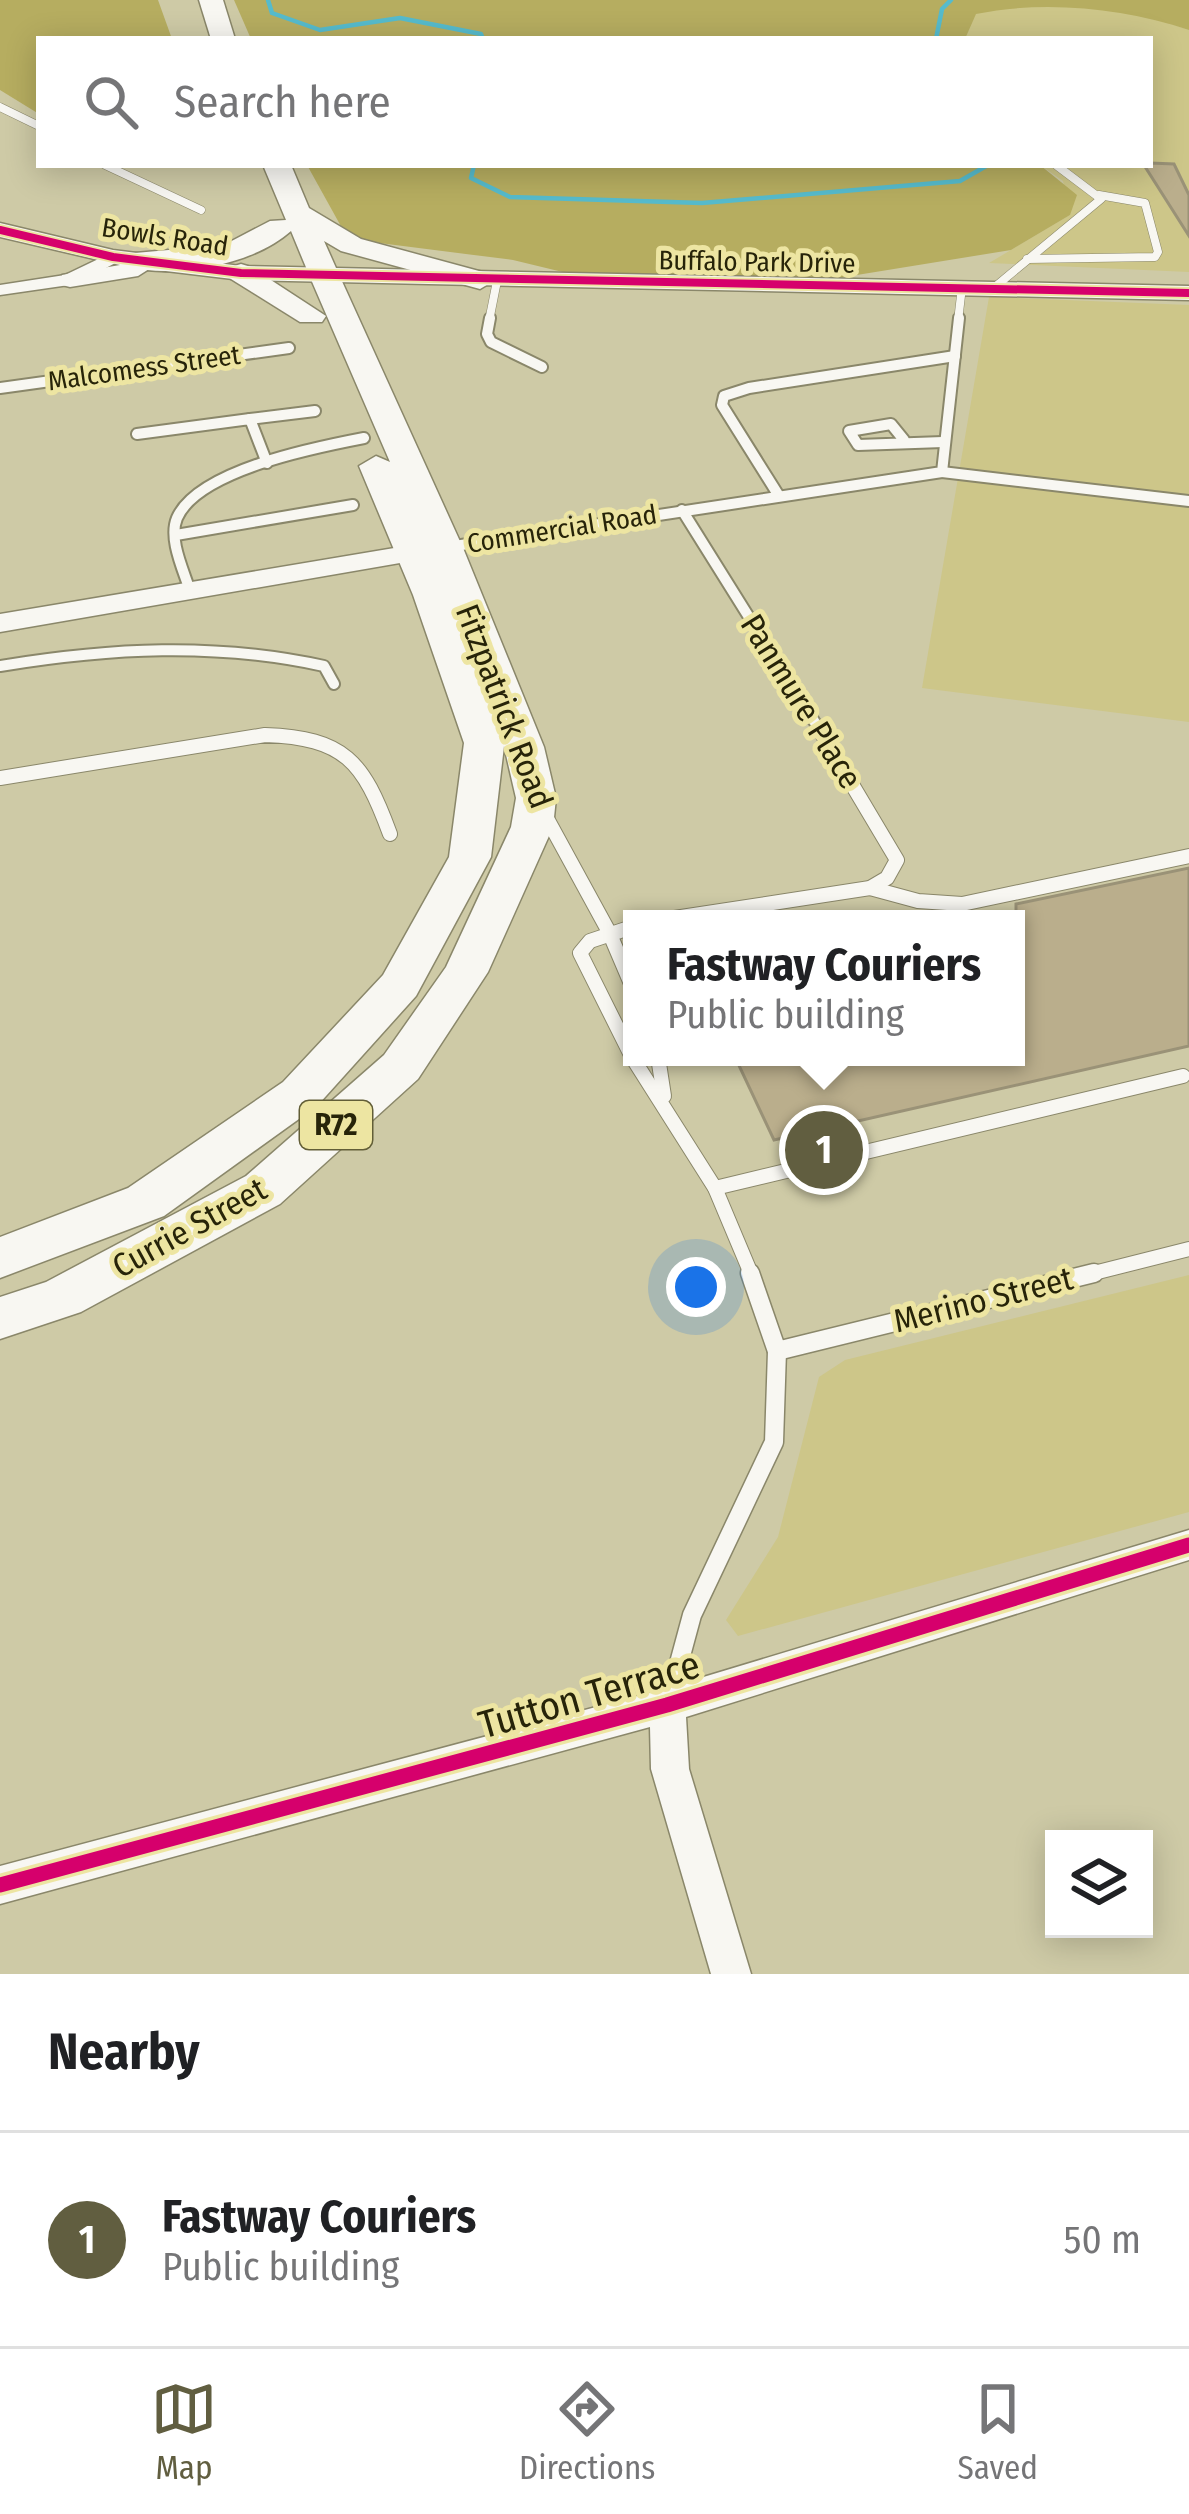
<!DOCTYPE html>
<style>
:root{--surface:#fff;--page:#f2f2f2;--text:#202124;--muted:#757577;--line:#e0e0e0;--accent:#615e40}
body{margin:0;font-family:"Fira Sans Condensed",sans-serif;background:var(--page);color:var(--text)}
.controls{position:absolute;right:36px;bottom:36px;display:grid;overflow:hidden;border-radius:0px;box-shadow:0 6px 30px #0003}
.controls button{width:108px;height:108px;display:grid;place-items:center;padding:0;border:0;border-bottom:3px solid var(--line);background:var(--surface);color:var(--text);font:60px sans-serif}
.you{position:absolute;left:696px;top:1287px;width:42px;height:42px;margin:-30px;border:9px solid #fff;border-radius:50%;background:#1a73e8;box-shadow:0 0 0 18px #1a73e833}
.badge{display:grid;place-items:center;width:78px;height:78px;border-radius:50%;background:var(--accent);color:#fff;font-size:39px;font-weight:700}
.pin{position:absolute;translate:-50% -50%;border:6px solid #fff;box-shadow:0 3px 12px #0006}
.popup{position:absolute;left:623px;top:910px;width:402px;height:156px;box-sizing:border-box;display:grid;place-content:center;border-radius:0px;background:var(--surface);filter:drop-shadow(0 3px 9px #0005);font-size:39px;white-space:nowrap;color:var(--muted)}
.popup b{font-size:45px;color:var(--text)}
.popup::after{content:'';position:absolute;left:50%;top:100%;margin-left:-24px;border:24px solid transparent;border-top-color:var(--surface)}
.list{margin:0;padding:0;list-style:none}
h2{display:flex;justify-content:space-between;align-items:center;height:156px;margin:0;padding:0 48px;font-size:51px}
h2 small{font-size:39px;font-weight:400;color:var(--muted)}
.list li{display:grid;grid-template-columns:78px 1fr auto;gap:36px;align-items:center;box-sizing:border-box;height:216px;padding:0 48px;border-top:3px solid var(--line)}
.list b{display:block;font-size:45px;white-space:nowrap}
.list p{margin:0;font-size:39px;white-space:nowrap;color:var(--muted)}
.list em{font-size:39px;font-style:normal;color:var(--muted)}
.icon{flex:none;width:66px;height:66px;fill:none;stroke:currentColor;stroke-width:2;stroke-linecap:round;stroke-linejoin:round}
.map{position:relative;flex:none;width:1189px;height:1974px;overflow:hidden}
.search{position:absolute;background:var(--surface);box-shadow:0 6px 30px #0003;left:36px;right:36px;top:36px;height:132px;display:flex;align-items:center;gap:30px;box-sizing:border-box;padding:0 42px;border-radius:0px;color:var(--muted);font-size:45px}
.sheet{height:372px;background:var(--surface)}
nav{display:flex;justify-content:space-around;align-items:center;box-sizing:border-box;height:168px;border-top:3px solid var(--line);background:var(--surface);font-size:33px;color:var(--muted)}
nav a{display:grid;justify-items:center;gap:6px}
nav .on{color:var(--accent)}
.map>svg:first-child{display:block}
.green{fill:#cdc689}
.forest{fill:#b6ad60}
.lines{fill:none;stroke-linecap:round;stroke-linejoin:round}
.stream{stroke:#56bbcc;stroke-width:4.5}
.building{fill:#baae8c;stroke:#9a9277;stroke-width:3}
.service-far3-casing{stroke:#8a876a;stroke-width:9}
.service-far2-casing{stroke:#8a876a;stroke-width:14}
.service-far1-casing{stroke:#8a876a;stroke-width:16}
.service-casing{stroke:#8a876a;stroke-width:21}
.minor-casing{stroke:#8a876a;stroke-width:3}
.tertiary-casing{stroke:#8a876a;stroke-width:3}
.primary-casing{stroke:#8a876a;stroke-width:3}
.trunk-casing{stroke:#8a876a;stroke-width:3}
.service-far3{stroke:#f8f7f2;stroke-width:8}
.service-far2{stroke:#f8f7f2;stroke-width:10}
.service-far1{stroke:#f8f7f2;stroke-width:14}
.service{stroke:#f8f7f2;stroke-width:18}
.minor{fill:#f8f7f2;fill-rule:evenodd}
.tertiary{fill:#f8f7f2;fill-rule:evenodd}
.primary{fill:#f8f7f2;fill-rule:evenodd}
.trunk{fill:#f8f7f2;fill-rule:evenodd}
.cycleway-far1-casing{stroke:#ede5a2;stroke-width:12}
.cycleway-casing{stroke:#ede5a2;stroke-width:22}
.cycleway-far1{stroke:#d6006c;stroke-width:8}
.cycleway{stroke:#d6006c;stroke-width:15}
.labels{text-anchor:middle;stroke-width:10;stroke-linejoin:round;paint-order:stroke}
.far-street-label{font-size:27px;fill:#272409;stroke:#ede5a2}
.shield{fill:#ede5a2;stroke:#625e37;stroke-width:3}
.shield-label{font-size:30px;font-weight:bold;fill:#272409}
.street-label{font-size:33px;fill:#272409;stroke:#ede5a2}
.near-street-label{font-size:39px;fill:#272409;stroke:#ede5a2}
</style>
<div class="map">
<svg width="1189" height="1974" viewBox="0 0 1189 1974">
<rect width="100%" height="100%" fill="#cecaa6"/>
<!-- green -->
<g class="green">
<polygon points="1005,5 1127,9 1189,30 1189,272 989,263 1070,215 1063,181 1040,165 1150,165 1150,39 965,39 975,14"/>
<polygon points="989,297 1189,305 1189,722 922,688"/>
<polygon points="1189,1275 1189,1512 738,1636 726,1620 778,1537 819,1377 845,1360"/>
</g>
<!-- forest -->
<g class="forest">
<polygon points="0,0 158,0 172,39 39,39 39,114 0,90"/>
<path d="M234,0h955v30c-66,-22 -145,-30 -213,-16l-11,25h-714z"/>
<polygon points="307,165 1040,165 1077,195 1070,215 1011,250 826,280 575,275 513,260 348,239"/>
</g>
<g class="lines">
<!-- stream -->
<g class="stream">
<polyline points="268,0 272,13 320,30 400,18 481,34 483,39"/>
<polyline points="936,39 942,9 951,0"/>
<polyline points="474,165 471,178 510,197 702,203 960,181 988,165"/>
</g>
</g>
<!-- building -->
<g class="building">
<polygon points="1150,163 1174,164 1189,195 1189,236 1144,165"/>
<polygon points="1189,868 1189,1046 774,1140 735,1057 1016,1057 1016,904"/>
</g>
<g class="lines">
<defs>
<g id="service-far3">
<polyline points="0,107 39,126"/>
<polyline points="105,165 201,210"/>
<polyline points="1027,259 1155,257 1158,252 1145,203 1099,195"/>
<polyline points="996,286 1101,199 1056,165"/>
<polyline points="489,321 497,281"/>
<polyline points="958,321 962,287"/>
</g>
<g id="service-far2">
<polyline points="490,318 487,334 491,342 542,367"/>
<polyline points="0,388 289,348"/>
<polyline points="250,419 315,411"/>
<polyline points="137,434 250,419 267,463"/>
<polyline points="904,440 891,424 849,431 858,445 943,442"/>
<polyline points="942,472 1189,501"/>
<polyline points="779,496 722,405 724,396 749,388 955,356"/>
<polyline points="682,510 824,737"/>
<polyline points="176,535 353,505"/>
<polyline points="448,547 942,472 959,318"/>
<path d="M190,591c-6,-20 -22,-52 -13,-73 21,-48 140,-71 187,-80"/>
<path d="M0,666c110,-18 214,-24 324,0l10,18"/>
<polyline points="256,737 295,737"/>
</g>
<g id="service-far1">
<path d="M0,778l265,-43c80,3 98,26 125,99"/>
<polyline points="544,813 609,932 632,986"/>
<polyline points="870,888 918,901 962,904 1189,856"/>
<polyline points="668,919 870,888 887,878 897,860 822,734"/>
<polyline points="632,927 590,941 580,953 632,1057"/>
<polyline points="632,1057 715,1188 752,1276"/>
<polyline points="658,1057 664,1096"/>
<polyline points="715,1188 1183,1076"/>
<polyline points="1082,1276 1189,1249"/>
</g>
<g id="service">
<polyline points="777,1351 1094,1273"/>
<polyline points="669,1700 692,1615 774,1442 777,1351 750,1273"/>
</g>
<g id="minor">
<polygon points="113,252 119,253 119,261 76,284 0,295 0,285 65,275"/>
<polygon points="1189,1530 1189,1560 686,1717 689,1769 751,1974 711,1974 651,1769 650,1727 0,1904 0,1866 667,1688"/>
</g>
<g id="tertiary">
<polygon points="0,223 113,250 241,266 1189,286 1189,300 241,280 149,269 138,276 70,287 62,285 62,275 120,265 0,237"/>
<polygon points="442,540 456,548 452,554 0,632 0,614"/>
</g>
<g id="primary">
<polygon points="241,264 251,267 326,316 322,322 300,322 231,279 226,273 231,267"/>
<polygon points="325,268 340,277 463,548 544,747 556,798 553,827 488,972 418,1079 280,1204 81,1312 0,1339 0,1297 46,1282 246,1176 384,1055 446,967 511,827 516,798 504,746 491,857 416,996 317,1106 164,1216 0,1278 0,1237 128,1188 283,1082 383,975 449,857 464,743 413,595 359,466 376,456 390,462 310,277"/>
</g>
<g id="trunk">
<polygon points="199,0 223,0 235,39 211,39"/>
<path d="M263,165h28l18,43 52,31 129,35 5,6 -15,9 -139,-38 -17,-10 16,36 -15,9 -15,-9 -19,-46c-40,35 -116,48 -167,35l-5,-6 5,-6 100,-9 46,-24 16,-1z"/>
</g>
</defs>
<!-- service-far3 casing -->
<use href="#service-far3" class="service-far3-casing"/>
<!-- service-far2 casing -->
<use href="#service-far2" class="service-far2-casing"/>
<!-- service-far1 casing -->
<use href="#service-far1" class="service-far1-casing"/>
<!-- service casing -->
<use href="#service" class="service-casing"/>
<!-- minor casing -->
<use href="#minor" class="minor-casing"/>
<!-- tertiary casing -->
<use href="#tertiary" class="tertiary-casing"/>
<!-- primary casing -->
<use href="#primary" class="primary-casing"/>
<!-- trunk casing -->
<use href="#trunk" class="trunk-casing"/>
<!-- service-far3 -->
<use href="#service-far3" class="service-far3"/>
<!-- service-far2 -->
<use href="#service-far2" class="service-far2"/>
<!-- service-far1 -->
<use href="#service-far1" class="service-far1"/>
<!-- service -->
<use href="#service" class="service"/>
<!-- minor -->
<use href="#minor" class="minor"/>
<!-- tertiary -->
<use href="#tertiary" class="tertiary"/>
<!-- primary -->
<use href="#primary" class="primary"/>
<!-- trunk -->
<use href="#trunk" class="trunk"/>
<defs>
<polyline id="cycleway-far1" points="0,230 113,257 241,273 1189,293"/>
<polyline id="cycleway" points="0,1885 667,1705 1189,1545"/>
</defs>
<!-- cycleway-far1 casing -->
<use href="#cycleway-far1" class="cycleway-far1-casing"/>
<!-- cycleway casing -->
<use href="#cycleway" class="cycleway-casing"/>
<!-- cycleway-far1 -->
<use href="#cycleway-far1" class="cycleway-far1"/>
<!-- cycleway -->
<use href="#cycleway" class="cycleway"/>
</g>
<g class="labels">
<!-- far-street labels -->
<g class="far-street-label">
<text transform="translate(165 237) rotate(9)" y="9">Bowls Road</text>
<text transform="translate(757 262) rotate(1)" y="9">Buffalo Park Drive</text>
<text transform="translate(144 368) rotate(-8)" y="9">Malcomess Street</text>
<text transform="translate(562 529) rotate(-9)" y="9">Commercial Road</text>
</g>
<!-- shield labels -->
<rect class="shield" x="300" y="1101" width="72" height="48" rx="9"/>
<g class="shield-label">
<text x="336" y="1135">R72</text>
</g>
<!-- street labels -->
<g class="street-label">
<text transform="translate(802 701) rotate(58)" y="12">Panmure Place</text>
<text transform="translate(505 706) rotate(69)" y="12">Fitzpatrick Road</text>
<text transform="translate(189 1227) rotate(-29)" y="12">Currie Street</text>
<text transform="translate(983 1299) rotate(-14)" y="12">Merino Street</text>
</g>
<!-- near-street labels -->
<g class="near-street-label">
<text transform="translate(589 1694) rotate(-16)" y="14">Tutton Terrace</text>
</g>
</g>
</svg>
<div class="controls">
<button><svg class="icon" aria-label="layers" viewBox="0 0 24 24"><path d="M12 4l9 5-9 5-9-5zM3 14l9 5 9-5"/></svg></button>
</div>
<div class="you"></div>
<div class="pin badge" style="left:824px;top:1150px">1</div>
<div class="popup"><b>Fastway Couriers</b>Public building</div>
<div class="search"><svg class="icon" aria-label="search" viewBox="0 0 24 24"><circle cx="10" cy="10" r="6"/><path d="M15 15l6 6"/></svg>Search here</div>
</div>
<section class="sheet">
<h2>Nearby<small></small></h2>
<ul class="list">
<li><span class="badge">1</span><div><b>Fastway Couriers</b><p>Public building</p></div><em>50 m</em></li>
</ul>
</section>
<nav>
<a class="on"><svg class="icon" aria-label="map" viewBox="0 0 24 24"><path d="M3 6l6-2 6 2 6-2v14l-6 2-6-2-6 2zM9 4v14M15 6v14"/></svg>Map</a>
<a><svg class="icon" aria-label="directions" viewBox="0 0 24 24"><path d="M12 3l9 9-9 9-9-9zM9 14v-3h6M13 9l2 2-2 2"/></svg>Directions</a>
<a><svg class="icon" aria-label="saved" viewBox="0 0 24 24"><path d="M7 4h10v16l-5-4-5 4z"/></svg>Saved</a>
</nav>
